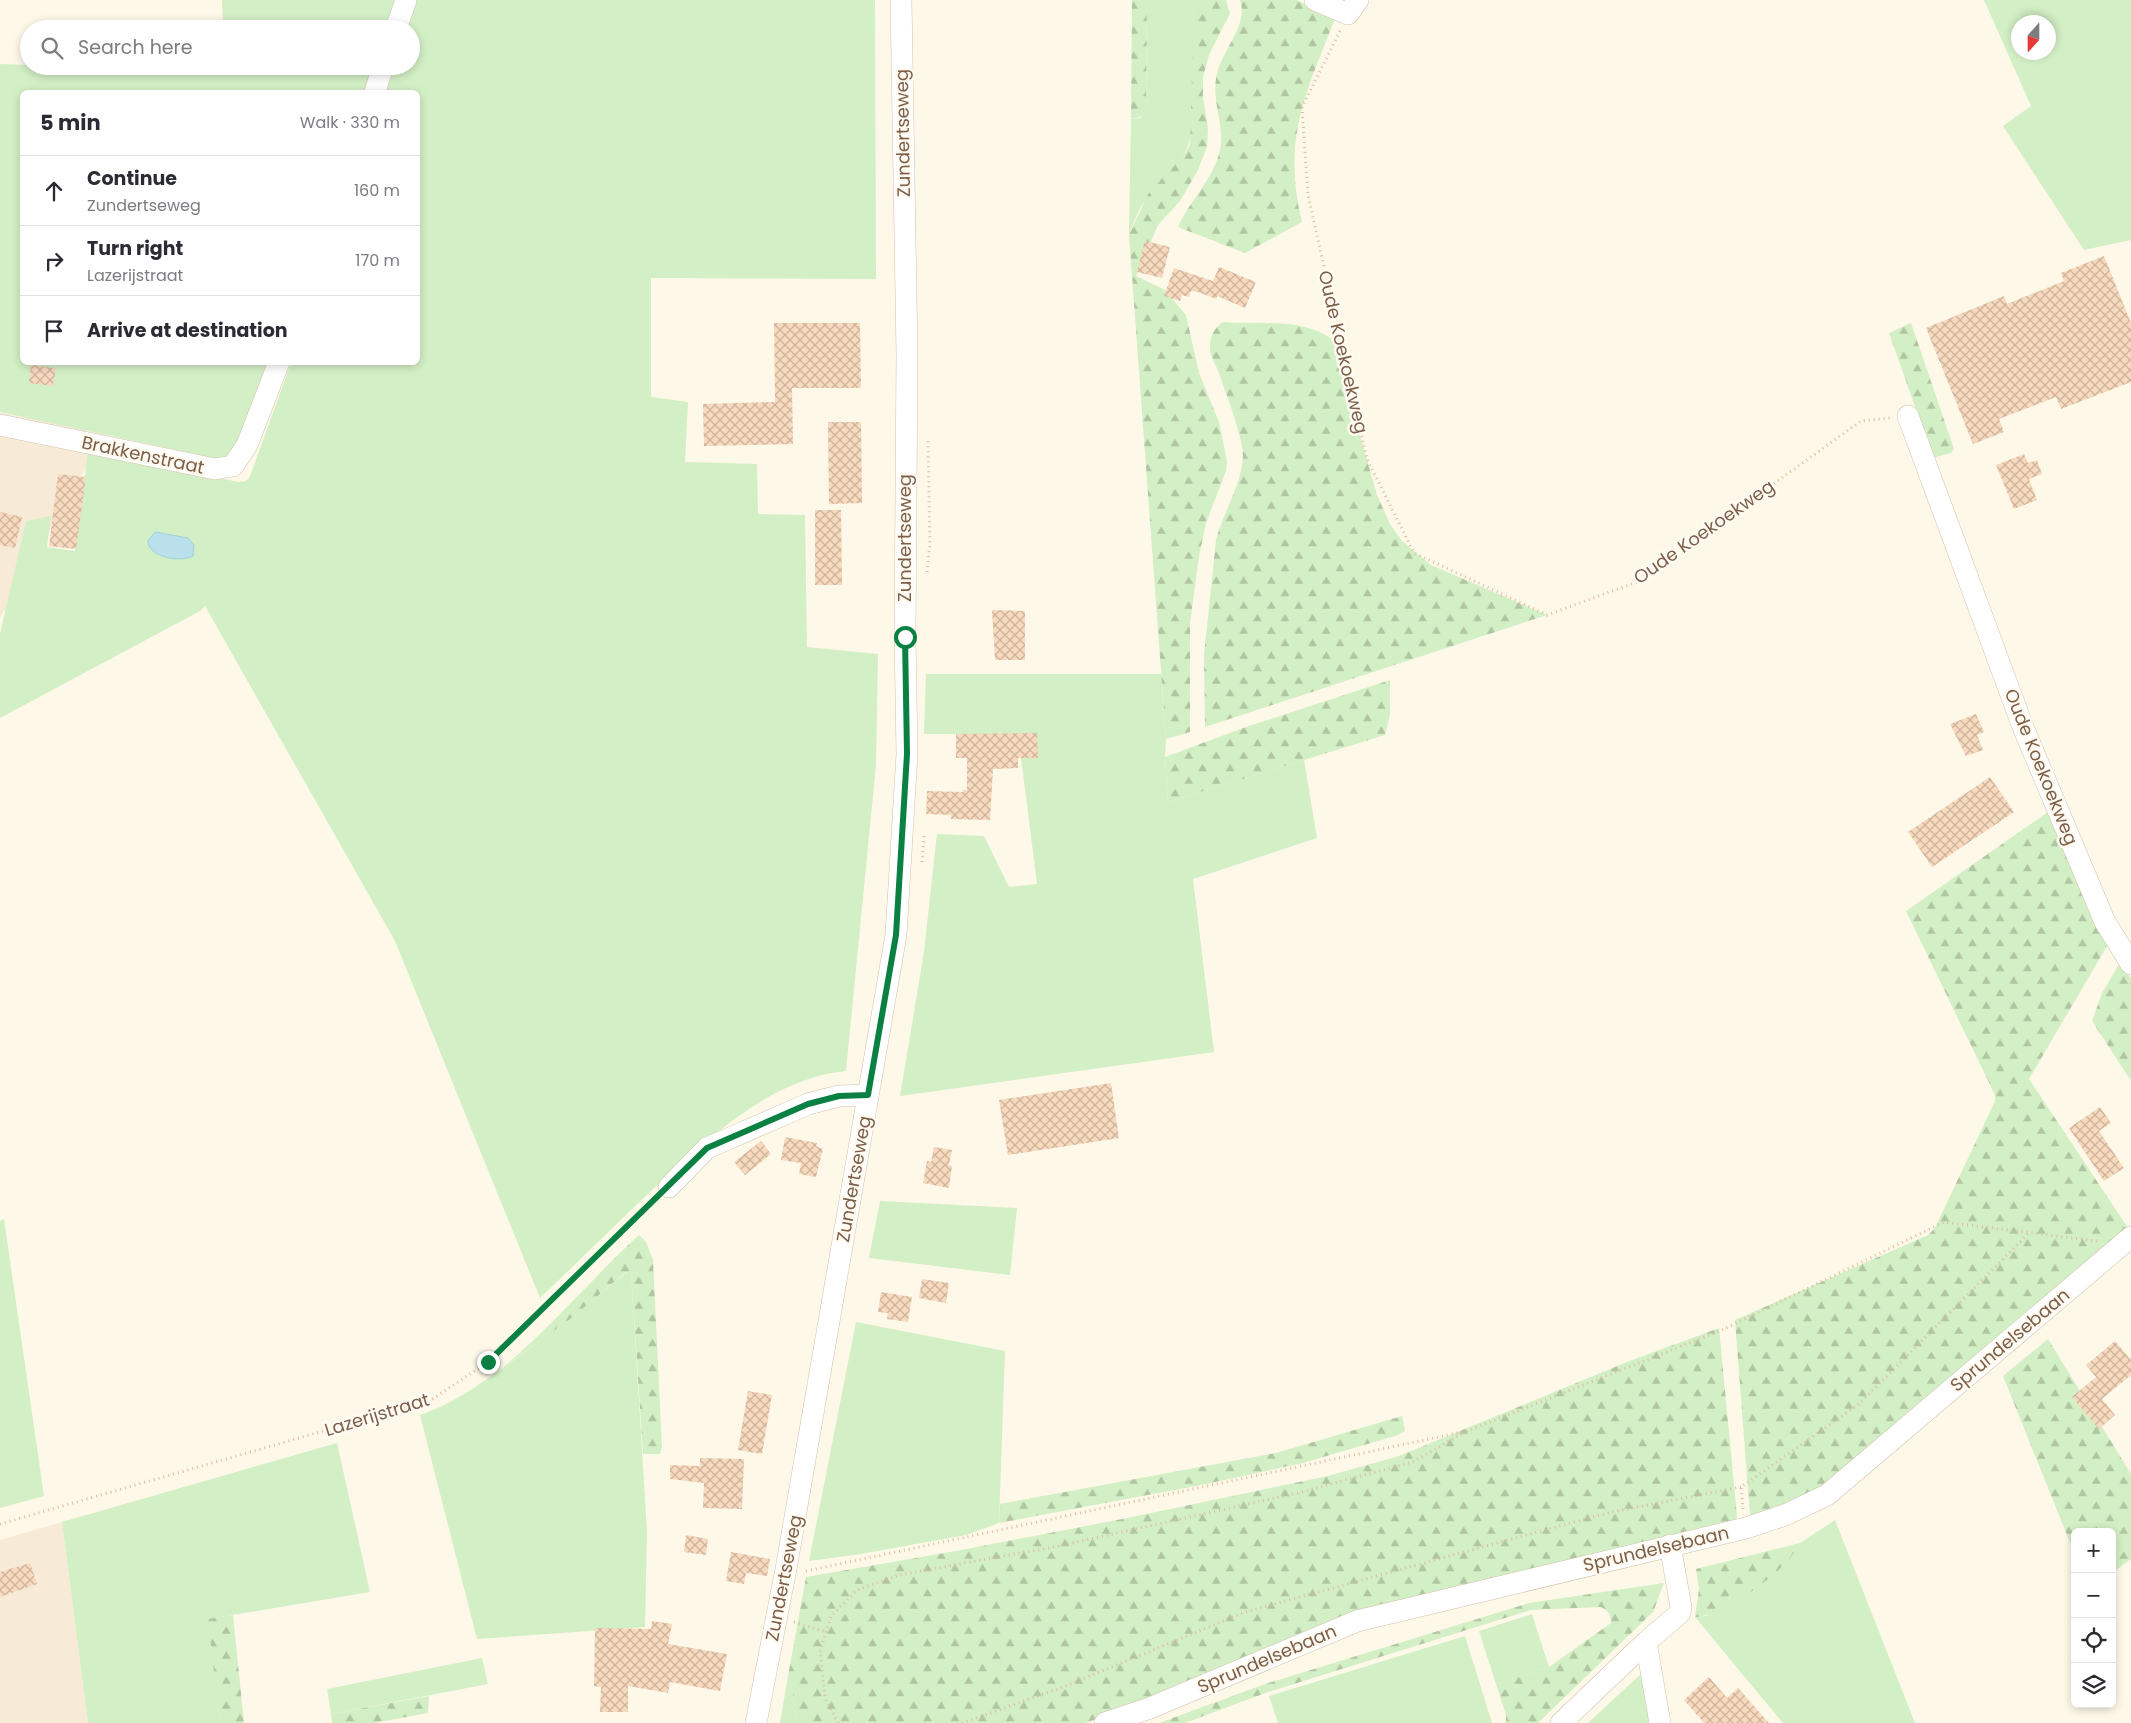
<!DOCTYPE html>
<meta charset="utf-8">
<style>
:root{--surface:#fff;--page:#f7f7f7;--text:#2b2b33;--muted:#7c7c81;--line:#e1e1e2}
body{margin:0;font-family:Poppins,sans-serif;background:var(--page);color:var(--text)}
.controls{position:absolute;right:15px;bottom:15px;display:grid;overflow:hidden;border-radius:8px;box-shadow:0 2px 8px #0003}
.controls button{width:45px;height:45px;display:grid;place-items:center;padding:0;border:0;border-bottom:1px solid var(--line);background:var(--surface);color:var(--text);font:25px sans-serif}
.compass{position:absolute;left:2011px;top:15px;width:45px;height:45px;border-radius:50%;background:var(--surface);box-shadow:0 2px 8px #0003;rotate:201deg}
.stop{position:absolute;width:15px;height:15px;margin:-11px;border:4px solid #0b8043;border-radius:50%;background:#fff}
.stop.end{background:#0b8043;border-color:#fff;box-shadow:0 1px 5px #0008}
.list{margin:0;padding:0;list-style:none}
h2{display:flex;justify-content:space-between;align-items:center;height:65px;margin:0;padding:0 20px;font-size:21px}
h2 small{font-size:16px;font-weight:400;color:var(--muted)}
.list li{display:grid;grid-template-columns:32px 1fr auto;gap:15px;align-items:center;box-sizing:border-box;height:70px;padding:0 20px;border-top:1px solid var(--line)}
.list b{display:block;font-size:19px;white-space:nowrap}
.list p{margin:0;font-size:16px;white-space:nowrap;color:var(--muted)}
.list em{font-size:16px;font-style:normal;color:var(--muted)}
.icon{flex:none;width:28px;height:28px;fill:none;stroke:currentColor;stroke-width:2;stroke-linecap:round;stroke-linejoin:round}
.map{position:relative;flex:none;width:2131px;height:1723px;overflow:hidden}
.search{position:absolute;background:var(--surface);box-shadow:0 2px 8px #0003;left:20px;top:20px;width:400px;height:55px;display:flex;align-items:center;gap:12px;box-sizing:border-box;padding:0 18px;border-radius:28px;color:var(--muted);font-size:19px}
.panel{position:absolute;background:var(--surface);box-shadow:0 2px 8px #0003;left:20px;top:90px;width:400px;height:275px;border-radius:8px}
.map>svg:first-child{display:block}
.residential{fill:#f7ebd7}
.green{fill:#d3efc5;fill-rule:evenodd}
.forest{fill:url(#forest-firs)}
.water{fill:#bae1eb;stroke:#9fd0de}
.building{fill:url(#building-cross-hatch)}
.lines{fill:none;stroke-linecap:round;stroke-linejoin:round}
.minor-casing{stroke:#d3c0ad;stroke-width:22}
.path{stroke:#ddbca0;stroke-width:3;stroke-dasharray:1 4;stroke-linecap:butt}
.minor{stroke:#fff;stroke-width:21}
.route{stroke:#0b8043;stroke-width:6}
.labels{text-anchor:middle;stroke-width:5;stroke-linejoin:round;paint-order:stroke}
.street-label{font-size:18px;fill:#7d5f49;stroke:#fffbf2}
</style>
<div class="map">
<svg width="2131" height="1723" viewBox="0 0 2131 1723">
<defs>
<pattern id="forest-firs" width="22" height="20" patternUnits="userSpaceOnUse" patternTransform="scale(1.25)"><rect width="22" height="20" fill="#d3efc5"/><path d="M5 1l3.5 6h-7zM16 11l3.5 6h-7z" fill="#b0c5a2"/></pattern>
<pattern id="building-cross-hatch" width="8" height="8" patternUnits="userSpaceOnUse" patternTransform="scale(1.25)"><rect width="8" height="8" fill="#f7d9be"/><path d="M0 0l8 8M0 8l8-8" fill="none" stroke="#cdb39c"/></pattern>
</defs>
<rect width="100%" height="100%" fill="#fef8e9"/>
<!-- residential -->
<g class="residential">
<polygon points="0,413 107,431 0,618"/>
<polygon points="62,1522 88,1723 0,1723 0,1540"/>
</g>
<!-- green -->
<g class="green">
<polygon points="222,0 396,0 387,29 223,29"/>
<path d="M416,0h459l1,279 -225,-1v119l37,5 -3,60 72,2 1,50 47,1 2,132 71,7 -2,111 -30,306c-76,7 -141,70 -194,119 -38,36 -74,72 -112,108l-145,-357 -190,-335 -5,5 -200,107v-84l26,-113 25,-5 -4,31 28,4 13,-99 151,30 7,-1 4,-5 41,-113 127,-1v-270h-32l9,-26h16v-37h-4z"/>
<path d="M1147,0h47l-2,127c-4,41 -34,51 -53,83 -4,8 -7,17 -10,25l2,-116 10,-1 5,-7z"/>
<path d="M1984,0h147v240l-47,10 -81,-124 28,-20zM2018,22h30v30h-30z"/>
<polygon points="0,64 208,72 223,72 224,66 375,66 367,92 22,92 22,362 271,363 236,458 228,461 0,412"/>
<polygon points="926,674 1161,674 1166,739 1165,757 1168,802 1304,760 1317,838 1193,879 1214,1052 900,1096 924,952 937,834 984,836 1009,887 1037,884 1018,734 924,734"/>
<polygon points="880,1201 1017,1208 1010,1275 869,1258"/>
<polygon points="4,1219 44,1496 0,1508 0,1221"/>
<path d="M631,1271l16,260 -2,96 -168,12 -57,-224c34,-12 54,-27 83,-47 42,-31 83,-62 124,-96z"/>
<polygon points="856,1322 1005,1351 999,1523 966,1535 861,1554 809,1561"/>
<polygon points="337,1443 370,1592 209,1619 220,1723 88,1723 62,1522"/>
<polygon points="1835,1520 1915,1723 1783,1723 1695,1617 1706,1616 1787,1562 1800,1543"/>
<polygon points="1532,1614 1549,1667 1496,1684 1479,1631"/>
<polygon points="1465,1636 1492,1723 1278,1723 1269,1696"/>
<polygon points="482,1658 488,1684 331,1714 327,1689"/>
<polygon points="1642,1673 1653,1723 1588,1723"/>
<path d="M788,1676c6,15 6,31 10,47h-18z"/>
</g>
<!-- forest -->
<g class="forest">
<polygon points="1132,0 1147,0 1146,111 1145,116 1131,119"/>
<polygon points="1194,0 1226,0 1230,13 1209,55 1203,77 1203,97 1208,129 1207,147 1197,172 1180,201 1158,225 1136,276 1165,290 1186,315 1199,373 1219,422 1227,461 1226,471 1206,523 1199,556 1190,624 1190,732 1166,739 1129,235 1148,194 1183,156 1190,145"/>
<path d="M1240,0h57l38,19c-30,76 -53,120 -33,203l-57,31 -67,-26c12,-27 33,-45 41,-73 8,-26 -9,-53 -2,-80 5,-24 32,-49 23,-74z"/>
<path d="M1223,322c36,3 80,-5 110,18l44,155 13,29 12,17 29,24 116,50 -342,112 -1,-72 12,-115c7,-29 32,-65 26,-94 -5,-25 -15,-49 -23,-73 -3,-8 -9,-17 -9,-25 -1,-10 5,-21 13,-26z"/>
<polygon points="1911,323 1954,449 1951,453 1933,458 1889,333"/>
<polygon points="1390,680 1390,715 1385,735 1168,802 1165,757 1246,727"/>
<polygon points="2048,812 2110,941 2029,1079 2128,1228 1859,1460 1805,1499 1750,1516 1735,1320 1928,1235 1935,1228 1995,1101 1995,1095 1906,911"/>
<polygon points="2121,961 2131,979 2131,1081 2092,1021 2102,993"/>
<path d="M639,1235l7,7 7,18 9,187 -2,7h-17l-12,-183 -5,1 -56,47 -68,49c49,-40 90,-90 137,-133z"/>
<path d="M1719,1328l18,188 -2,8 -247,60 -403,139h-287c-4,-16 -4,-32 -10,-47l18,-99 150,-26 166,-32 206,-43 71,-20 228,-94z"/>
<polygon points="2048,1339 2131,1474 2131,1559 2112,1573 2112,1532 2075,1532 2075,1555 2003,1376"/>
<polygon points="1402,1416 1405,1431 1398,1435 1303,1463 1201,1485 999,1523 1000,1504 1276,1453"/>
<path d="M1800,1543c-4,6 -8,14 -13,19 -20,20 -65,54 -92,55l4,-28 -3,-20z"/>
<path d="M1664,1583l-11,29 -115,111h-32v-8l-10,-31 53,-17 62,-44c0,-9 -3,-12 -10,-16l-70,3 -263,82 -83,31h-26l106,-39 264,-81z"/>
<polygon points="233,1615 244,1723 220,1723 208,1619"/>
<polygon points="429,1696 428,1713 374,1723 332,1723 331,1714"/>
</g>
<!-- water -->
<path class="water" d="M155,532l33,6 6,7 -1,11c-13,7 -45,1 -45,-15z"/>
<!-- building -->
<g class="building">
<polygon points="1145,241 1170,247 1162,278 1137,272"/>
<polygon points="2104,256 2131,323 2131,382 2061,409 2056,397 1999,419 2004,432 1973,444 1926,328 2004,296 2007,304 2064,281 2061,273"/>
<polygon points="1219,267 1256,282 1245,308 1217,296 1216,299 1198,292 1191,291 1189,297 1182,295 1180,301 1164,296 1174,268 1213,281"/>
<polygon points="774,323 860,323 861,388 792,388 793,444 704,446 703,404 775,402"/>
<polygon points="31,365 56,368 53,386 29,383"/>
<polygon points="828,422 861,422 862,503 829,504"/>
<polygon points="2024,454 2028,463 2037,460 2042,474 2029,479 2037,500 2014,509 1996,465"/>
<polygon points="58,474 86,477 76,549 49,546"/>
<polygon points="815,510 841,510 842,585 815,585"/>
<polygon points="0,512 22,517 15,548 0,545"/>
<polygon points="992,610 1025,611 1025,660 995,660"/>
<polygon points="1976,714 1984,732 1977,735 1983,750 1966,756 1950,724"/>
<polygon points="1037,733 1038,758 1018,758 1018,768 993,769 990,820 951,819 951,815 926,814 927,791 963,792 963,790 967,790 967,758 956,758 956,734"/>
<polygon points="1990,777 2014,812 1932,867 1908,832"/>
<polygon points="1111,1083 1119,1138 1008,1155 999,1100"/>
<polygon points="2100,1107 2111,1123 2099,1131 2124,1168 2104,1181 2069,1128"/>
<polygon points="785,1137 817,1143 816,1146 823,1149 816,1177 799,1174 801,1163 781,1160"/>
<polygon points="761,1141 771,1154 745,1175 734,1162"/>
<polygon points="934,1147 952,1150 949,1165 952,1166 949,1188 923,1183 927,1161 931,1162"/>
<polygon points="922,1279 949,1283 946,1303 919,1298"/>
<polygon points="881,1292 912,1297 908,1322 887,1319 888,1313 878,1312"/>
<polygon points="2115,1341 2131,1360 2131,1375 2102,1399 2115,1415 2099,1429 2072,1397 2096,1377 2086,1365"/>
<polygon points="748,1391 772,1395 762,1454 738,1450"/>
<polygon points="700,1458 744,1459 742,1509 703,1508 704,1483 670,1479 670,1465 700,1466"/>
<polygon points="686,1535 708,1539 706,1555 684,1552"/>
<polygon points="731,1552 770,1559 767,1576 746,1573 744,1584 726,1581"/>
<polygon points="30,1563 37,1584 0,1597 0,1572"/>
<polygon points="652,1621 672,1624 668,1644 727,1654 720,1691 670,1682 668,1693 628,1686 628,1712 600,1712 601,1687 594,1686 595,1628 651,1629"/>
<polygon points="1709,1677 1727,1698 1738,1688 1769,1723 1704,1723 1684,1700"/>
</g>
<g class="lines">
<defs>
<g id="minor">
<polyline points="1315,0 1348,14 1358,0"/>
<polyline points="396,29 406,0"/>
<polyline points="375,92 383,66"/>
<polyline points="1908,416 2023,727 2105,922 2131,964"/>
<polyline points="0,425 215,469 233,466 247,445 279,362"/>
<polyline points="669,1187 707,1148 808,1104 839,1096 868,1095"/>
<polyline points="1646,1642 1660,1723"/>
<polyline points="756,1723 786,1569 896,935 907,754 905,637 907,354 901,0"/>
<polyline points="1105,1723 1150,1708 1357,1621 1746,1528 1785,1515 1827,1495 2131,1237"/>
<polyline points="1561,1723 1646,1642 1680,1613 1681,1607 1670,1545"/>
</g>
</defs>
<!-- minor casing -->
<use href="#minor" class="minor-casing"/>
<!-- path -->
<g class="path">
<polyline points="1340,31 1302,107 1308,195 1367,459 1414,553 1547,615 1637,582 1861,421 1890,418"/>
<polyline points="927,572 930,544 928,440"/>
<polyline points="922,862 924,836"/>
<polyline points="1743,1509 1741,1487 1859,1404 2028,1234"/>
<polyline points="0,1524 431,1400 488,1362 656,1200"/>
<polyline points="806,1571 1467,1431 1722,1330 1944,1222 2097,1241"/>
<polyline points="794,1622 826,1632"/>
<polyline points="838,1723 825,1698 820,1652 831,1616 857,1590 899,1575 1054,1547 1298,1493 1413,1462 1463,1433"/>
<polyline points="962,1723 1066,1686 1245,1612 1607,1513 1741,1487"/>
</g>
<!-- minor -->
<use href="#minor" class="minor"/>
</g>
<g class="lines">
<!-- route -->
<polyline class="route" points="488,1362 707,1148 808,1104 839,1096 868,1095 896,935 907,754 905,637"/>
</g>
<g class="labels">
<!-- street labels -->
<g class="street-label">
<text transform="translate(903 133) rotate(-91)" y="6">Zundertseweg</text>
<text transform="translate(1343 352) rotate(77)" y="6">Oude Koekoekweg</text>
<text transform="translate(143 455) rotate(12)" y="6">Brakkenstraat</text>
<text transform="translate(1704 532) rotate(-35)" y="6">Oude Koekoekweg</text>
<text transform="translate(905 538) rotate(-90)" y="6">Zundertseweg</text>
<text transform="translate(2041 767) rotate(68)" y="6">Oude Koekoekweg</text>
<text transform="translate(854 1179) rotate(-80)" y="6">Zundertseweg</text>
<text transform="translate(2010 1340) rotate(-40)" y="6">Sprundelsebaan</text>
<text transform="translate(377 1415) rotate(-17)" y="6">Lazerijstraat</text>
<text transform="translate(1656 1549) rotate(-13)" y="6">Sprundelsebaan</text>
<text transform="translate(784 1578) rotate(-79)" y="6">Zundertseweg</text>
<text transform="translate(1267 1659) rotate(-23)" y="6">Sprundelsebaan</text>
</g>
</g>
</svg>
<div class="controls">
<button>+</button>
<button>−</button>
<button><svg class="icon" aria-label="locate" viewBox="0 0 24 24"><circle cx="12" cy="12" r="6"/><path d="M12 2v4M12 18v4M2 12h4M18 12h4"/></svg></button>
<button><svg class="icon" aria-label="layers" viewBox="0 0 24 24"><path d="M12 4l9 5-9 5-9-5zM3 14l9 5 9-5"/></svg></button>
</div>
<svg class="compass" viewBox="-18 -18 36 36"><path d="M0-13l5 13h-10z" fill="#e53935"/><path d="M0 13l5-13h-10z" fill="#7c7c81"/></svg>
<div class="stop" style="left:905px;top:637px"></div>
<div class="stop end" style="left:488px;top:1362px"></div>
<div class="search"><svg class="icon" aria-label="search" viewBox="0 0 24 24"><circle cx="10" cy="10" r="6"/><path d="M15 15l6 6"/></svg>Search here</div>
<section class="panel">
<h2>5 min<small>Walk · 330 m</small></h2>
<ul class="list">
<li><svg class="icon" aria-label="ahead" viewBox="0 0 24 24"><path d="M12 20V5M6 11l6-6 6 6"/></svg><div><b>Continue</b><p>Zundertseweg</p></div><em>160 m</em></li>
<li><svg class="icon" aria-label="right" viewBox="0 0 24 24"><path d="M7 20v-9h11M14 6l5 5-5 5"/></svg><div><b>Turn right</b><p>Lazerijstraat</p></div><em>170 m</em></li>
<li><svg class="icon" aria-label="arrive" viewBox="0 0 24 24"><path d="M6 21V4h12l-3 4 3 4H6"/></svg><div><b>Arrive at destination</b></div></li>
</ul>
</section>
</div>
